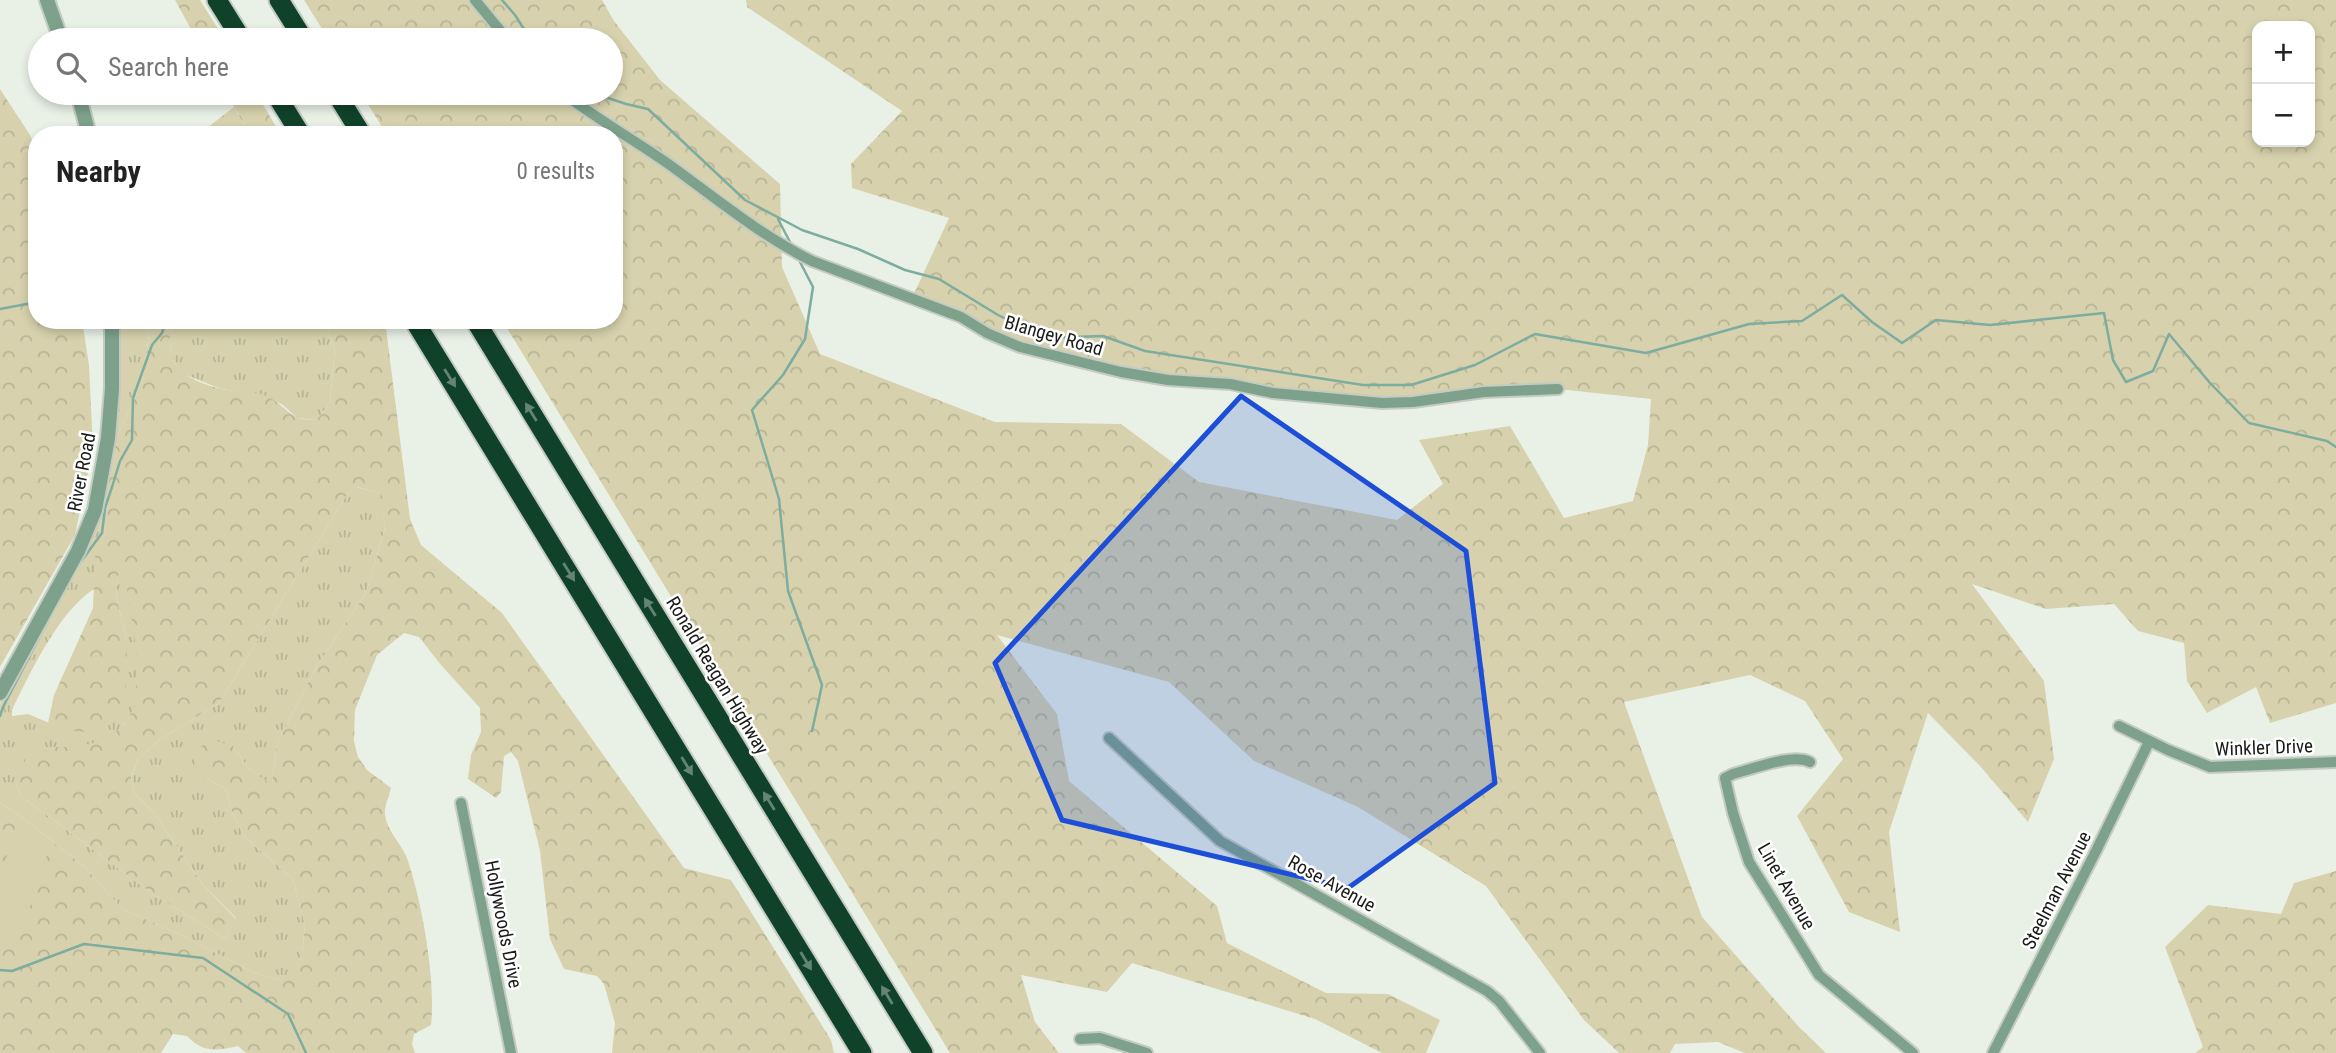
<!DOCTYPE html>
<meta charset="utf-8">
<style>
:root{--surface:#fff;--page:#f6f6f6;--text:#222;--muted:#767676;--line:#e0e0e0}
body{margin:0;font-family:"Roboto Condensed",sans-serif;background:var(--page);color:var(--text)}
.controls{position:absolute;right:21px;top:21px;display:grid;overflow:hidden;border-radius:14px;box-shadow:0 4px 10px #0003}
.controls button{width:63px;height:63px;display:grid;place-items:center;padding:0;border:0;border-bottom:2px solid var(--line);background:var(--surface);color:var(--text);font:35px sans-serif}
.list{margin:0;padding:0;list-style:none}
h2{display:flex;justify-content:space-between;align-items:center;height:91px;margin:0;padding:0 28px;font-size:30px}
h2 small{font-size:23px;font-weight:400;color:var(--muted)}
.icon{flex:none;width:38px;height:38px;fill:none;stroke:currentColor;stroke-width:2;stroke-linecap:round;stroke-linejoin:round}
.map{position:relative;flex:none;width:2336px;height:1053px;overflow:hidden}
.search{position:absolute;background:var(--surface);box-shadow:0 4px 10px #0003;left:28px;top:28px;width:595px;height:77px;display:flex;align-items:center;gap:18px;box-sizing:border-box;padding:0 24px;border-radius:38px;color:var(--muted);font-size:26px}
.panel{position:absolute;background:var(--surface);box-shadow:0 4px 10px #0003;left:28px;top:126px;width:595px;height:203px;border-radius:28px}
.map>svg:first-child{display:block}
.grass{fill:url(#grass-tufts)}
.forest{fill:url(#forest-crowns);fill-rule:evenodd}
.pitch{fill:#d7d2ad}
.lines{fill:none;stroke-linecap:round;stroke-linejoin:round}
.stream{stroke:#7daca0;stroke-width:2.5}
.minor-casing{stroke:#c4cbc2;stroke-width:14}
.tertiary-casing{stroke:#c4cbc2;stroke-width:18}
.motorway-casing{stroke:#c4cbc2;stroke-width:23}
.minor{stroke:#7da18b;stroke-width:10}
.tertiary{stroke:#7da18b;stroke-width:14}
.motorway{stroke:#10422a;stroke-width:19}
.oneway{fill:#648475}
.marked{fill:#1d4ed8;fill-opacity:0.2;stroke:#1d4ed8;stroke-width:5;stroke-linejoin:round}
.labels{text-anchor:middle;stroke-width:5;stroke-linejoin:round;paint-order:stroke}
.street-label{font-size:19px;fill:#1a1c19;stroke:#fff}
</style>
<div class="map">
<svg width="2336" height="1053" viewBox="0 0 2336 1053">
<defs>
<pattern id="grass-tufts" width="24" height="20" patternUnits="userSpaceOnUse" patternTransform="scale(1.75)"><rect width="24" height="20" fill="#d7d2ad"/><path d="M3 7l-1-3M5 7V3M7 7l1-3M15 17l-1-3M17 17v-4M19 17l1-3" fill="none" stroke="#b8b494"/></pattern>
<pattern id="forest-crowns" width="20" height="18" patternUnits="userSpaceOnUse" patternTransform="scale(1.75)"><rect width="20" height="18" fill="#d7d2ad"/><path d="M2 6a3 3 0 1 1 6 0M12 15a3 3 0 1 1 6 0" fill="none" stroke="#b8b494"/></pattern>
</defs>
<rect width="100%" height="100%" fill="#e9f1e7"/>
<!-- grass -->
<g class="grass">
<polygon points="234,107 249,135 198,135"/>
<polygon points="119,320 138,320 149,335 142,382 113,446 119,385"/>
<polygon points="173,320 324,320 335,349 330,402 317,420 297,418 283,405 263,395 221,389 181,373 171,356 169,336"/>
<path d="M356,487l25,6 4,35 -19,65 -50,74 -39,77 -5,42 -24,-18 -15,-22 -31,30 24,13 5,20 12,26 50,44 12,46 -3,30 -5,16 -19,9 -25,-8 -80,-41 -51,-22 -37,-42 -70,-55 -15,-9v-99l81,-149 18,-40 7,17 -10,23 -2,34c-35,22 -64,84 -82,121v6l16,-2 38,16 61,-88 -11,-46 5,-52c7,42 25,122 14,161 -4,15 -18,29 -31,36 -17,9 -41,6 -59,6l-29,36 5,13 125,93 79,50 11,-21 -34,-34 -47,-70 -21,-21 -3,-15 7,-19 21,-19 60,-37 127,-207z"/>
</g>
<!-- forest -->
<g class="forest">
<polygon points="175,0 200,0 225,40 197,40"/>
<path d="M304,0h298l12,21 46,59 120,104 2,83 38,87 175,68 126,2 78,58 198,38 46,-36 -24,-44 91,-14 54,92 69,-17 15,-56 3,-46 -93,-10 -145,13 -204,-20 -167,-29 -130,-55 37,-80 -97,-30 -1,-24 51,-53 -155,-104 -1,-7h1590v703l-66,20 -14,-36 -49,26 -20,-32 -3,-38 -46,-12 -24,-27 -68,5 -74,-25 72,97 10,78 -26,63 -48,-56 -52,-53 -39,119 11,100 -51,-20 -52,-96 46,-57 -38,-58 -55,-26 -126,27 78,215 97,110 27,26h-81l-27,-11 -43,2 -5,9h-51l-35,-33 -98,-134 -128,-79 -104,-46 -85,-79 -172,-47 60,79 12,67 148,125 10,37 99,50 62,1 52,26 -14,33h-44l-67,-34 -183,-56 -25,29 -86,-17 14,47 24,31h-109l-448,-733h112v-185h-227l-26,-42h250v-53h-282zM2257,26h53v116h-53z"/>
<polygon points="0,89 30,135 37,152 37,320 82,320 89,365 93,449 75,535 0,667"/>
<polygon points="227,93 256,93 281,135 249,135"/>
<path d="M138,320h35c-11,44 7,58 48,69 14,3 30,1 43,6 15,6 20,15 32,22 5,3 15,2 21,3l13,-18 5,-53 -11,-29h61l25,199 11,26 81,68 182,255 47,12 100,160 3,13h-222l3,-30 -11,-39 -7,-8 -33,-7 -14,-30 -10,-88 -22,-90 -7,-9 -7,4 -3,36 -5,6 -28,-19 3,-24 10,-23 -1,-24 -39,-43 -22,-28 -15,-4 -27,22 -22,55 -1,31 4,16 9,13 24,18c-2,8 -7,19 -6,27 2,16 16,28 22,43 15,43 29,122 24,167l-17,9 -2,10 3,9h-169l-8,-7c-22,5 -35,7 -51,-10l-14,-2 -12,19h-161v-250l15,9 70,55 37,42 51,22 80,41 25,8 19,-10 5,-15 3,-30 -12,-46 -50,-44 -12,-26 -5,-20 -24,-13 -8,-11 6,-18 13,-7 20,6 15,22 24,17 5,-41 39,-77 50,-74 19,-65 -5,-35 -23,-6 -11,9 -127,207 -60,37 -21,19 -7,18 3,16 21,21 47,70 34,35 -11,20 -79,-50 -125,-93 -5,-13 10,-25 19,-11h32l26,-6 22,-17 10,-19 3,-43 -17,-113 -5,47 11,46 -1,45 -9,33 -21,13 -30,-3 -18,-7 6,-28 39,-87 2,-53 11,-23 -7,-17 11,-41 3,-28 29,-64 7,-47z"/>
<polygon points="2336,871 2336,1053 2195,1053 2203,1047 2165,947 2208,905 2281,914 2294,883"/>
</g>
<!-- pitch -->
<path class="pitch" d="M19,834l31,12 -31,94 -19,-10c0,-28 0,-79 19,-96z"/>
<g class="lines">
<!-- stream -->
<g class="stream">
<polyline points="502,0 515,15 531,40"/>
<polyline points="593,93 626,104 648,109 745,200 802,230 858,249 905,270 939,279 998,315 1045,338 1103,336 1145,351 1363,385 1411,385 1475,365 1535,334 1646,353 1749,324 1802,321 1842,295 1872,322 1902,343 1936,320 1990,325 2104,313 2113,360 2126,382 2153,371 2169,334 2210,383 2249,423 2327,441 2336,447"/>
<polyline points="778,219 791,244"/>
<polyline points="799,260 813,287 805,339 783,375 752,410 779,499 788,591 822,685 812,731"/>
<polyline points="0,309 37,302"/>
<polyline points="77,567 102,533 105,508 112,487 120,461 132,440 133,398 152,345 162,333 166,320"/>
<polyline points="0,716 3,707 52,613"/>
<polyline points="0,970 12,971 84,944 203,958 288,1014 306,1053"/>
</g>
<defs>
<g id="minor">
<polyline points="475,0 508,40"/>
<path d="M563,93c35,27 75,49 111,75 45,33 88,68 138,93l149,56 26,16 33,14 101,25 47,8 62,4 43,9 109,10 31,-1 71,-10 74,-3"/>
<polyline points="2119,726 2168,750 2210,767 2336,762"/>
<polyline points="1109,738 1220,841 1487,991 1499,1001 1540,1053"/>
<path d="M1810,762c-18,-9 -57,7 -77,12l-8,4 8,35 16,49 70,113 94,78"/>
<polyline points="461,803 511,1053"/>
<polyline points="1080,1039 1100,1038 1147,1053"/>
<polyline points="1993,1053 2096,851 2149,742"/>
</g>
<g id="tertiary">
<polyline points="47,0 61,40"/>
<polyline points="78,93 89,135"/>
<polyline points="0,693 78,551 95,510 108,438 112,389 112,320"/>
</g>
<g id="motorway">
<polyline points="217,0 242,40"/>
<polyline points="279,0 304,40"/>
<polyline points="275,93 301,135"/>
<polyline points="336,93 362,135"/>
<polyline points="414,320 862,1053"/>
<polyline points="475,320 923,1053"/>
</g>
</defs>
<!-- minor casing -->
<use href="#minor" class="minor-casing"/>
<!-- tertiary casing -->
<use href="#tertiary" class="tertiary-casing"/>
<!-- motorway casing -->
<use href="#motorway" class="motorway-casing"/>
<!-- minor -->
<use href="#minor" class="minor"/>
<!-- tertiary -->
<use href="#tertiary" class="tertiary"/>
<!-- motorway -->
<use href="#motorway" class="motorway"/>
</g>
<!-- one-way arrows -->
<defs><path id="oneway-solid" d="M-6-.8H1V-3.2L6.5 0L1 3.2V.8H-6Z" transform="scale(1.75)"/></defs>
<g class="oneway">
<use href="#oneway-solid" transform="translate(450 378) rotate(58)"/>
<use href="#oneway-solid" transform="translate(531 412) rotate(-122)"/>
<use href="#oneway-solid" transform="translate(569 572) rotate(58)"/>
<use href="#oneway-solid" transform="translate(650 607) rotate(-122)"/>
<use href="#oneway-solid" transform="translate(687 766) rotate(59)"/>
<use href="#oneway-solid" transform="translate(769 801) rotate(-122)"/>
<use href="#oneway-solid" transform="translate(806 961) rotate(59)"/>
<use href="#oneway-solid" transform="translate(887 995) rotate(-121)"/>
</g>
<!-- marked area -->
<path class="marked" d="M1241,396l225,155 29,232 -147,105 -286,-68 -67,-157z"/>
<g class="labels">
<!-- street labels -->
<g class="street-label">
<text transform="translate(1054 335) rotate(16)" y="7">Blangey Road</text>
<text transform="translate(81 472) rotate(-79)" y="7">River Road</text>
<text transform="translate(718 675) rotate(59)" y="7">Ronald Reagan Highway</text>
<text transform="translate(2264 747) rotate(-2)" y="7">Winkler Drive</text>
<text transform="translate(1332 883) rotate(29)" y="7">Rose Avenue</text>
<text transform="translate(1787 886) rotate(60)" y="7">Linet Avenue</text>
<text transform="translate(2056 890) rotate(-63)" y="7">Steelman Avenue</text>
<text transform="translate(504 924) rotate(79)" y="7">Hollywoods Drive</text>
</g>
</g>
</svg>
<div class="controls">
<button>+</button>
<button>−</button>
</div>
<div class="search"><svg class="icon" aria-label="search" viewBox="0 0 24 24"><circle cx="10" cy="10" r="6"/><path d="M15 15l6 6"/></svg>Search here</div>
<section class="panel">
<h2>Nearby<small>0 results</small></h2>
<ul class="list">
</ul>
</section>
</div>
